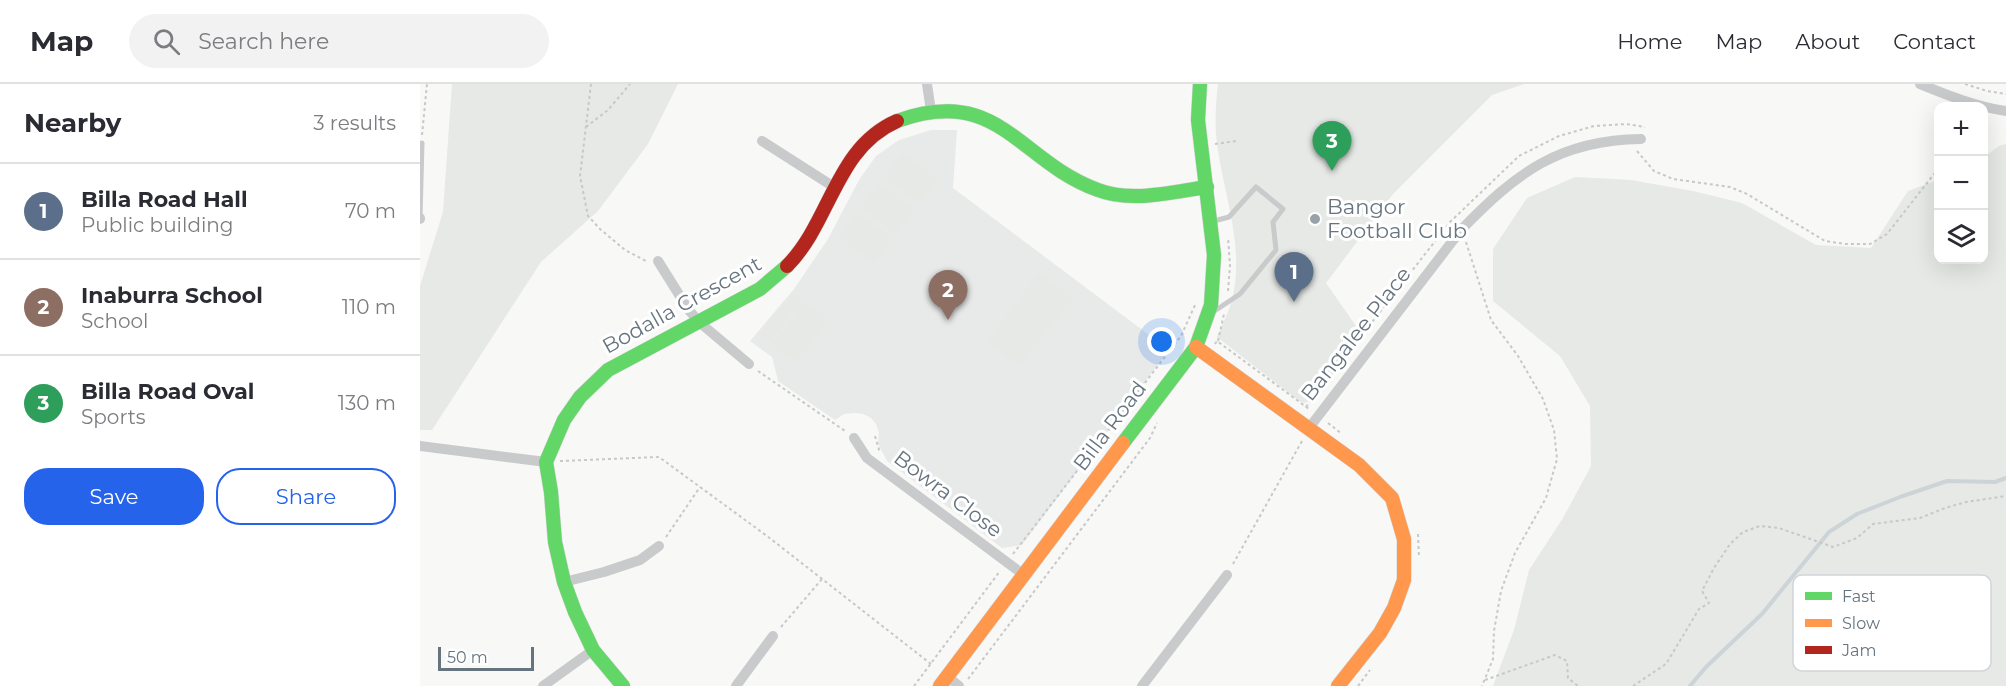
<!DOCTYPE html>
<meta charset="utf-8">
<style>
:root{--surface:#fff;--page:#f2f2f3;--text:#2b2b33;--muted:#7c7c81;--line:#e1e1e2;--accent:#2563eb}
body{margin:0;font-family:Montserrat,sans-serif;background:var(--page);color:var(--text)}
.controls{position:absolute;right:18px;top:18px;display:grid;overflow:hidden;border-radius:12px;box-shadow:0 6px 24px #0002}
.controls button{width:54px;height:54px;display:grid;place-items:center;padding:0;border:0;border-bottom:2px solid var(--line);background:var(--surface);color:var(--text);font:30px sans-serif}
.scale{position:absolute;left:18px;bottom:15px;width:96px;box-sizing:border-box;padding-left:6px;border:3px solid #66747f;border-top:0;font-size:16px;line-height:21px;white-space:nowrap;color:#66747f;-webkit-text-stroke:4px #fff;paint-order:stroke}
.you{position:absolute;left:742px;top:258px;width:21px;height:21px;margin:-15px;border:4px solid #fff;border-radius:50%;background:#1a73e8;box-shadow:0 0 0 9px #1a73e833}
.badge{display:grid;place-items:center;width:39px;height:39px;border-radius:50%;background:var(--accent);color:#fff;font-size:20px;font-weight:700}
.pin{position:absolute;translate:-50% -50px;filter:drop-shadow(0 2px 3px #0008)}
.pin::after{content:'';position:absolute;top:32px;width:21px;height:18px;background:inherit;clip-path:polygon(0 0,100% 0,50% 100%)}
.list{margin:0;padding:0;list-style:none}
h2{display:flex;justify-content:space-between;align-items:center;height:78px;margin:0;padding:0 24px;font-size:26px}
h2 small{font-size:20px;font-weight:400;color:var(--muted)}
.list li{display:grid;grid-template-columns:39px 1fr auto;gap:18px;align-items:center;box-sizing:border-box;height:96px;padding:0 24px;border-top:2px solid var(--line)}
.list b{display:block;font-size:22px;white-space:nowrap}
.list p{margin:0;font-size:20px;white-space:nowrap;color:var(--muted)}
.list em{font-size:20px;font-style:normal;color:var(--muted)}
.actions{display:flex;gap:12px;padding:18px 24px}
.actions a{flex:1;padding:14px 0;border:2px solid var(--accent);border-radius:24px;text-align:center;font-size:21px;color:var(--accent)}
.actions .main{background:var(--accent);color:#fff}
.icon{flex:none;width:33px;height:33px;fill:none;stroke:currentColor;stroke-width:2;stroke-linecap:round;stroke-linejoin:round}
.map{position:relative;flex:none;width:1586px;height:602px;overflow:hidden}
header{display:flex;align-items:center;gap:36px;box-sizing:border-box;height:84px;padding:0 30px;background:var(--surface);border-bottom:2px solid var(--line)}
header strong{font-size:28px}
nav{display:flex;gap:33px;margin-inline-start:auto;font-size:21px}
.search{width:420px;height:54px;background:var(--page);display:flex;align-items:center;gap:15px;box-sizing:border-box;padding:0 21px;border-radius:33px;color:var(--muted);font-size:22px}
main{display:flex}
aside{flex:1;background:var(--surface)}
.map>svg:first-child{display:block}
.built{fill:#e8e9e9}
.green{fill:#e6e9e5}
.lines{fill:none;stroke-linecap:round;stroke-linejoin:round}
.stream{stroke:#cdd4d7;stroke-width:4}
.fast-casing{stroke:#d4d5d5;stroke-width:15}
.slow-casing{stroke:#d4d5d5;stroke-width:15}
.jam-casing{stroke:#d4d5d5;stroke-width:15}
.path{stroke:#c7c8c9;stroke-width:2;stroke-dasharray:3 3;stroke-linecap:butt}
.lane{stroke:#c9cacb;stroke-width:5}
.street{stroke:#c9cacb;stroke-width:10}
.fast{stroke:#63d668;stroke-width:14}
.slow{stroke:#ff974d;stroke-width:14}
.jam{stroke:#b3261e;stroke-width:14}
.poi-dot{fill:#99a2a9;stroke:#fff;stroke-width:2}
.labels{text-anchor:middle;stroke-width:6;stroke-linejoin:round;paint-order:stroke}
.poi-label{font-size:21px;fill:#66747f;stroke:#fff;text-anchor:start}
.street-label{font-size:21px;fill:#66747f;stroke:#fff}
.key{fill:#fff;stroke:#d1d5d9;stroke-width:1.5}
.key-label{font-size:16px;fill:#66747f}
</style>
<header>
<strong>Map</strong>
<div class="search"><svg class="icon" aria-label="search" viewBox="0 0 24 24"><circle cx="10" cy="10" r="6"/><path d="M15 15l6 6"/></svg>Search here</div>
<nav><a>Home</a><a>Map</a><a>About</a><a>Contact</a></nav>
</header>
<main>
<aside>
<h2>Nearby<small>3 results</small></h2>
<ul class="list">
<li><span class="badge" style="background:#5c6f8a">1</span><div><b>Billa Road Hall</b><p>Public building</p></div><em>70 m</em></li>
<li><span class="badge" style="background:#8d6e63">2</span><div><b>Inaburra School</b><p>School</p></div><em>110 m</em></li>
<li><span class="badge" style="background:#2e9e5b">3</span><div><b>Billa Road Oval</b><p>Sports</p></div><em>130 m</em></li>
</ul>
<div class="actions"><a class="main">Save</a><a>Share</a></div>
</aside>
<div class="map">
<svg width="1586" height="602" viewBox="0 0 1586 602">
<rect width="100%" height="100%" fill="#f8f8f7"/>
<!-- built -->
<polygon class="built" points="511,46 537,46 533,104 749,266 602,461 582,464 467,377 458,360 459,349 456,340 451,334 443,330 434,329 424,330 415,336 358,297 352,273 330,257 374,205 408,155 439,96 456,72 479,56"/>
<!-- green -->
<g class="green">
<polygon points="32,0 258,0 228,60 178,127 121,178 12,346 0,346 0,202 23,128"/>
<path d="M798,0h306l-32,11 -99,99 -67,89 35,50 -50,67 -6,3 -6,-2 -82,-64c5,-12 12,-25 15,-38 14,-55 -11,-110 -16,-164 -1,-18 0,-34 2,-51z"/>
<polygon points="1586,60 1586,602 1073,602 1094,546 1109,486 1143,434 1171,382 1170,322 1140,272 1073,217 1073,165 1107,114 1155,93 1211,96 1273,107 1322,119 1396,161 1451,164 1488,107 1518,96 1518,176 1564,176 1564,73 1579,62"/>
<polygon points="482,69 517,96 499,119 464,92"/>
<polygon points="459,99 494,126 476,149 441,123"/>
<polygon points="437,129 472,155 453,179 419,152"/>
<polygon points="619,189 652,214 599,282 568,257"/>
<polygon points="373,210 381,216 348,258 339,252"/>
<polygon points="385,219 408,236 375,278 352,261"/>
</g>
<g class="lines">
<!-- stream -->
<polyline class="stream" points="1270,602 1286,583 1342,530 1409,448 1437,430 1480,413 1527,397 1575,398 1586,394"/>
<defs>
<g id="fast">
<path d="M477,37c102,-37 121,40 201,69 34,13 74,2 109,-3"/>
<polyline points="703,359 776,263 791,221 794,171 778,36 780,0"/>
<polyline points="203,602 173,566 155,528 144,498 135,458 131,408 126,378 144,336 160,313 188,286 340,205 367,182"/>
</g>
<g id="slow">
<polyline points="776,263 939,381 972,414 984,455 984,496 974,524 960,549 918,602"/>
<polyline points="520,602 703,359"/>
</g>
<path id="jam" d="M367,182c44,-44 48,-118 110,-145"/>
</defs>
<!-- fast casing -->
<use href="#fast" class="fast-casing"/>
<!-- slow casing -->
<use href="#slow" class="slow-casing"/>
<!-- jam casing -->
<use href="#jam" class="jam-casing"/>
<!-- path -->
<g class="path">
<polyline points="171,0 160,92 168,132 180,145 205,166 226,177"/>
<polyline points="1545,0 1567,7 1586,10"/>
<polyline points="166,43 188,26 210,0"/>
<polyline points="2,51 7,0"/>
<polyline points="795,60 816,57"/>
<polyline points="1217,67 1234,87 1253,95 1310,103 1327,110 1405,157 1425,160 1450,160 1467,150 1518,85"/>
<polyline points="1046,158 1071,236 1098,272 1123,315 1134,346 1137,375 1126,414 1095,469 1081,507 1074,547 1073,575 1062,602"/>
<polyline points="808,207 810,182 808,153"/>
<polyline points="798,257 804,230"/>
<polyline points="795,260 797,257 889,325"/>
<polyline points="338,287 425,347"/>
<polyline points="886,323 1030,138 1099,72 1139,52 1174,42 1206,40 1225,43"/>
<polyline points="908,339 922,350"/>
<polyline points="455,352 460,369"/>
<polyline points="140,377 239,373 347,452 511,580"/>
<polyline points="998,450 999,474"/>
<polyline points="246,453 280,403"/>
<polyline points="593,470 761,252 776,219"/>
<polyline points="813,480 882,357"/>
<polyline points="361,543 402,495"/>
<polyline points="548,595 730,354 737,339"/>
<polyline points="1065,596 1135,571 1147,577 1148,594 1158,602"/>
<polyline points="494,602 580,487"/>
<polyline points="938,602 950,586"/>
<polyline points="1213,602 1246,580 1279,525 1289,519 1282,507 1294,484 1310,460 1323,448 1340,442 1359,444 1413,463 1437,454 1453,440 1500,434 1525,424 1546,418 1586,412"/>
</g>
<!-- lane -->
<g class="lane">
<polyline points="0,134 2,59"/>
<polyline points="793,228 820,210 856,166 853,138 863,125 836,103 809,133 794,137"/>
</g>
<!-- street -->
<g class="street">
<polyline points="507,0 511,27"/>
<path d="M1500,0c27,11 57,23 86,27"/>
<polyline points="342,57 414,103"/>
<polyline points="0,135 0,134"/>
<polyline points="238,177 268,225 279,238 329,280"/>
<path d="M889,344l152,-198c55,-57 98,-90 180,-91"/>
<polyline points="434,354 447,374 604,491"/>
<polyline points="0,362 126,378"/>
<polyline points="144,498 184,488 220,476 239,462"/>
<polyline points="527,592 539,602"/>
<polyline points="123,602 173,566"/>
<polyline points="316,602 353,552"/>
<polyline points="722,602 807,491"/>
</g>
<!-- fast -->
<use href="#fast" class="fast"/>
<!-- slow -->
<use href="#slow" class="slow"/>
<!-- jam -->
<use href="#jam" class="jam"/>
</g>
<!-- markers -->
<circle class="poi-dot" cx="895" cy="135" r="6"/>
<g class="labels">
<!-- poi labels -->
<g class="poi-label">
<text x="907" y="130">Bangor<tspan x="907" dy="24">Football Club</tspan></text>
</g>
<!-- street labels -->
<g class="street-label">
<text transform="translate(262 221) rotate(-29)" y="7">Bodalla Crescent</text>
<text transform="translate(936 250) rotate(-52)" y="7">Bangalee Place</text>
<text transform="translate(690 342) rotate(-53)" y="7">Billa Road</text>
<text transform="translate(528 410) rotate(37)" y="7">Bowra Close</text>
</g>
</g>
<!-- legend -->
<rect x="1373" y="491" width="198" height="96" rx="9" class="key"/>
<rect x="1385" y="508" width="27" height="8" fill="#63d668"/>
<rect x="1385" y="535" width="27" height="8" fill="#ff974d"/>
<rect x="1385" y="562" width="27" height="8" fill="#b3261e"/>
<g class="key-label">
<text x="1422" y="518">Fast</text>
<text x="1422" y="545">Slow</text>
<text x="1422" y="572">Jam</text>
</g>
</svg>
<div class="controls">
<button>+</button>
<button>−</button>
<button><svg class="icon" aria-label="layers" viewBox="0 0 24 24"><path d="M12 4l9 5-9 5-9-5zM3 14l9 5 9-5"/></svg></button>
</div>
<div class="scale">50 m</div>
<div class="you"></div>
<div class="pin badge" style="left:874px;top:218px;background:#5c6f8a">1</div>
<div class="pin badge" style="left:528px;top:236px;background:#8d6e63">2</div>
<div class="pin badge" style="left:912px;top:87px;background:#2e9e5b">3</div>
</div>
</main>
